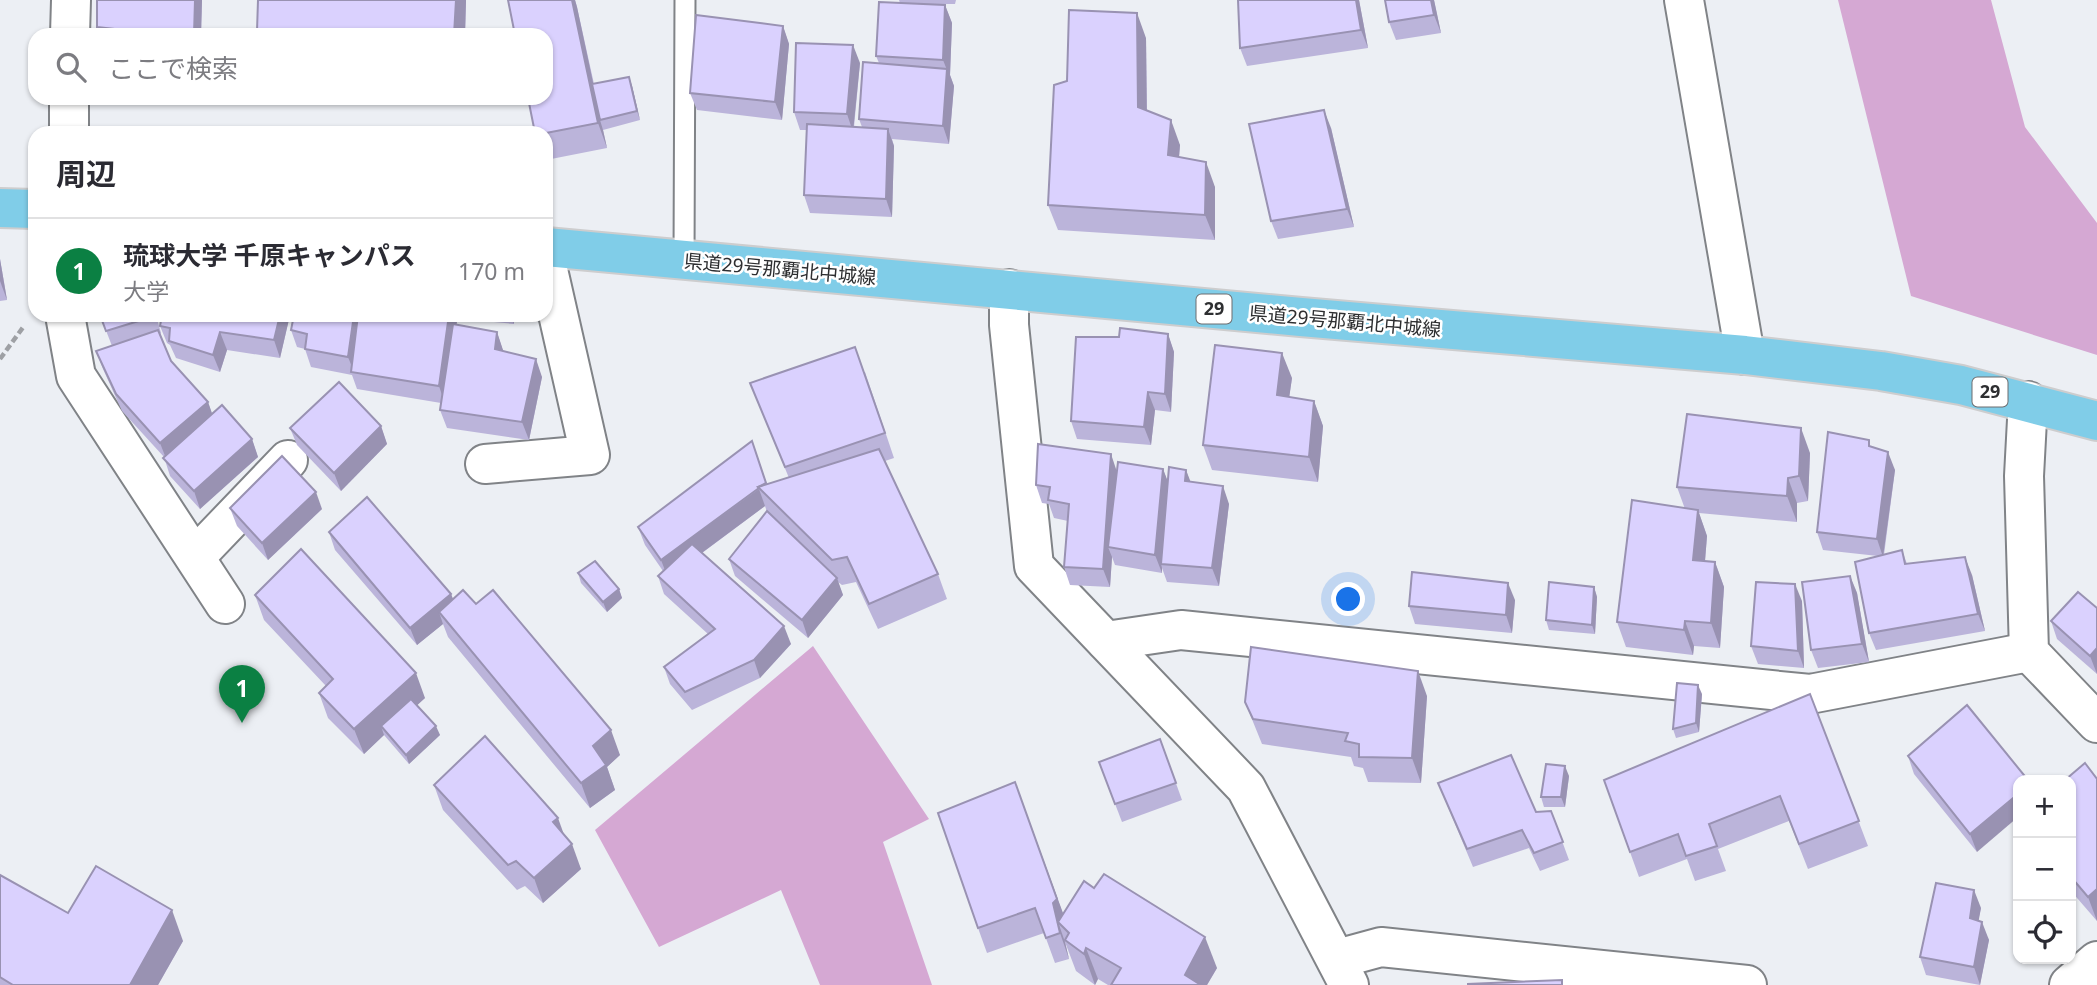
<!DOCTYPE html>
<html lang="ja">
<meta charset="utf-8">
<style>
:root{--surface:#fff;--page:#f7f7f7;--text:#2b2b33;--muted:#7c7c81;--line:#e1e1e2;--accent:#0b8043}
body{margin:0;font-family:"Noto Sans","Noto Sans JP",sans-serif;background:var(--page);color:var(--text)}
.controls{position:absolute;right:21px;bottom:21px;display:grid;overflow:hidden;border-radius:14px;box-shadow:0 2px 5px #0004}
.controls button{width:63px;height:63px;display:grid;place-items:center;padding:0;border:0;border-bottom:2px solid var(--line);background:var(--surface);color:var(--text);font:35px sans-serif}
.you{position:absolute;left:1349px;top:600px;width:24px;height:24px;margin:-18px;border:5px solid #fff;border-radius:50%;background:#1a73e8;box-shadow:0 0 0 10px #1a73e833}
.badge{display:grid;place-items:center;width:46px;height:46px;border-radius:50%;background:var(--accent);color:#fff;font-size:23px;font-weight:700}
.pin{position:absolute;translate:-50% -58px;filter:drop-shadow(0 2px 4px #0008)}
.pin::after{content:'';position:absolute;top:37px;width:24px;height:21px;background:inherit;clip-path:polygon(0 0,100% 0,50% 100%)}
.list{margin:0;padding:0;list-style:none}
h2{display:flex;justify-content:space-between;align-items:center;height:91px;margin:0;padding:0 28px;font-size:30px}
h2 small{font-size:23px;font-weight:400;color:var(--muted)}
.list li{display:grid;grid-template-columns:46px 1fr auto;gap:21px;align-items:center;box-sizing:border-box;height:105px;padding:0 28px;border-top:2px solid var(--line)}
.list b{display:block;font-size:26px;white-space:nowrap}
.list p{margin:0;font-size:23px;white-space:nowrap;color:var(--muted)}
.list em{font-size:23px;font-style:normal;color:var(--muted)}
.icon{flex:none;width:38px;height:38px;fill:none;stroke:currentColor;stroke-width:2;stroke-linecap:round;stroke-linejoin:round}
.map{position:relative;flex:none;width:2097px;height:985px;overflow:hidden}
.search{position:absolute;background:var(--surface);box-shadow:0 2px 5px #0004;left:28px;top:28px;width:525px;height:77px;display:flex;align-items:center;gap:18px;box-sizing:border-box;padding:0 24px;border-radius:21px;color:var(--muted);font-size:26px}
.panel{position:absolute;background:var(--surface);box-shadow:0 2px 5px #0004;left:28px;top:126px;width:525px;height:196px;border-radius:21px}
.map>svg:first-child{display:block}
.forest{fill:#d5a8d3}
.lines{fill:none;stroke-linecap:round;stroke-linejoin:round}
.lane-casing{stroke:#808387;stroke-width:23}
.street-casing{stroke:#808387;stroke-width:42}
.primary-casing{stroke:#cdcdce;stroke-width:42}
.path{stroke:#9ea0a4;stroke-width:4.5;stroke-dasharray:7 3.5;stroke-linecap:butt}
.lane{stroke:#fff;stroke-width:19}
.street{stroke:#fff;stroke-width:38}
.primary{stroke:#80cde8;stroke-width:38}
.wall{fill:#bbb4da}
.shaded-wall{fill:#9992b2}
.building{fill:#dad1fe;stroke:#9992b2;stroke-width:2}
.labels{text-anchor:middle;stroke-width:5;stroke-linejoin:round;paint-order:stroke}
.shield{fill:#fff;stroke:#6d6d6f;stroke-width:2}
.shield-label{font-size:18px;font-weight:bold;fill:#2e2f31}
.street-label{font-size:19px;fill:#2e2f31;stroke:#fff}
</style>
<div class="map">
<svg width="2097" height="985" viewBox="0 0 2097 985">
<rect width="100%" height="100%" fill="#eceff4"/>
<!-- forest -->
<g class="forest">
<polygon points="1838,0 1991,0 2025,127 2097,223 2097,355 1911,296"/>
<polygon points="813,646 929,819 883,842 932,985 820,985 781,890 659,947 595,830"/>
</g>
<g class="lines">
<defs>
<polyline id="lane" points="684,260 685,0"/>
<g id="street">
<polyline points="1684,0 1745,355"/>
<polyline points="70,35 71,0"/>
<polyline points="69,133 69,98"/>
<polyline points="1009,289 1009,325 1034,566 1246,788 1349,985"/>
<polyline points="65,315 76,376 225,604"/>
<polyline points="2028,401 2024,476 2029,652 2097,723"/>
<polyline points="485,464 590,455 546,261"/>
<polyline points="195,557 288,460"/>
<polyline points="1106,641 1181,630 1810,694 2029,652"/>
<polyline points="1337,959 1381,947 1747,985"/>
<polyline points="2069,985 2097,961"/>
</g>
<g id="primary">
<polyline points="0,208 35,209"/>
<polyline points="546,247 1301,317 1745,355 1881,371 1961,385 2097,421"/>
</g>
</defs>
<!-- lane casing -->
<use href="#lane" class="lane-casing"/>
<!-- street casing -->
<use href="#street" class="street-casing"/>
<!-- primary casing -->
<use href="#primary" class="primary-casing"/>
<!-- path -->
<polyline class="path" points="0,359 24,326"/>
<!-- lane -->
<use href="#lane" class="lane"/>
<!-- street -->
<use href="#street" class="street"/>
<!-- primary -->
<use href="#primary" class="primary"/>
</g>
<!-- wall -->
<g class="wall">
<polygon points="97,0 202,0 201,35 100,35 97,27"/>
<polygon points="508,0 575,0 577,7 594,84 629,77 632,86 640,120 603,130 607,148 546,160 546,133"/>
<polygon points="899,0 956,0 955,4 915,4 945,5 952,23 950,75 954,86 949,144 892,139 894,146 892,217 810,213 804,195 807,130 800,130 794,112 860,63 854,127 862,127 859,119 879,63 876,56 900,3"/>
<polygon points="1359,0 1368,48 1247,66 1240,48"/>
<polygon points="1434,0 1441,33 1396,40 1389,22"/>
<polygon points="466,1 465,35 259,35 257,31"/>
<polygon points="783,26 789,44 782,120 697,110 690,93"/>
<polygon points="1146,38 1147,111 1180,145 1179,157 1215,187 1215,240 1058,230 1048,205 1067,81"/>
<polygon points="1331,128 1354,227 1278,239 1271,221"/>
<polygon points="0,259 7,300 0,301"/>
<polygon points="100,315 156,315 161,333 160,334 171,361 208,402 212,414 252,439 258,457 200,509 170,476 164,457 122,411 103,369 96,351 112,346"/>
<polygon points="290,315 280,358 227,350 220,372 176,358 170,345 167,343 160,326"/>
<polygon points="461,315 514,315 514,324 462,319"/>
<polygon points="457,325 497,332 503,351 542,377 529,440 447,428 440,410 441,403 357,389 352,375 311,367 305,349 297,347 291,330"/>
<polygon points="1168,334 1174,352 1171,412 1155,410 1151,445 1077,439 1071,421 1119,337"/>
<polygon points="865,372 894,458 885,461 938,574 947,599 878,629 856,582 842,585 838,582 843,595 808,638 735,576 729,559 767,512 765,506 702,553 791,644 760,678 692,710 670,684 664,667 708,634 664,594 658,576 663,571 645,545 638,527 752,441 767,484 789,478 760,408 750,383"/>
<polygon points="1292,378 1289,397 1314,401 1323,426 1318,482 1212,470 1203,445"/>
<polygon points="381,426 387,444 341,491 297,445 290,428"/>
<polygon points="1871,447 1895,470 1884,555 1902,550 1907,564 1972,575 1985,631 1876,650 1869,633 1878,556 1823,550 1817,532"/>
<polygon points="1810,453 1808,501 1797,503 1797,522 1699,513 1707,536 1705,561 1715,562 1724,587 1720,648 1694,646 1693,655 1626,647 1617,622 1685,509 1677,487"/>
<polygon points="1163,469 1168,483 1186,470 1190,482 1229,504 1219,586 1167,582 1162,568 1162,573 1115,565 1112,557 1110,587 1070,585 1064,567 1068,521 1054,518 1049,504 1042,503 1036,485 1117,470"/>
<polygon points="230,508 322,509 268,560 237,526"/>
<polygon points="329,532 451,594 453,599 476,604 620,755 607,767 615,790 590,808 448,637 443,624 417,645 335,550"/>
<polygon points="578,573 619,589 622,598 607,612 581,583"/>
<polygon points="1850,576 1857,593 1869,662 1818,668 1811,650"/>
<polygon points="1594,587 1597,597 1595,634 1549,630 1546,620"/>
<polygon points="255,595 425,698 417,705 440,735 409,764 384,735 364,754 328,718 319,693 326,686 264,620"/>
<polygon points="1515,600 1512,633 1415,624 1409,606"/>
<polygon points="1802,601 1804,668 1758,664 1751,646"/>
<polygon points="2097,608 2097,674 2057,639 2051,621"/>
<polygon points="1702,694 1699,732 1676,738 1673,729"/>
<polygon points="1810,694 1868,846 1808,869 1789,821 1718,849 1726,871 1695,881 1687,859 1639,877 1604,780"/>
<polygon points="1427,696 1421,783 1368,782 1363,768 1354,766 1351,757 1262,744 1245,702"/>
<polygon points="1967,705 1977,852 1914,774 1908,756"/>
<polygon points="1160,739 1182,800 1122,822 1099,762"/>
<polygon points="1569,776 1565,807 1544,807 1541,797"/>
<polygon points="2097,779 2097,921 2071,891 2071,780"/>
<polygon points="1015,782 1063,914 1217,968 1207,985 1108,985 1098,979 1095,985 1076,971 1065,942 1069,959 1055,963 1044,933 987,953 978,928"/>
<polygon points="1438,783 1536,812 1551,811 1569,860 1540,871 1529,848 1473,867 1445,800"/>
<polygon points="434,785 564,835 581,869 543,903 525,886 517,890 443,810"/>
<polygon points="0,875 68,913 183,941 158,985 0,985"/>
<polygon points="1981,908 1978,921 1989,940 1980,985 1926,975 1920,957"/>
</g>
<!-- shaded-wall -->
<g class="shaded-wall">
<polygon points="195,0 202,0 201,35 194,35"/>
<polygon points="456,0 466,0 466,1 465,35 454,35"/>
<polygon points="572,0 575,0 577,7 601,120 600,120 603,130 607,148 598,123"/>
<polygon points="1356,0 1359,0 1368,48 1361,30"/>
<polygon points="1431,0 1434,0 1441,33 1434,15"/>
<polygon points="945,5 952,23 950,75 954,86 949,144 943,126 947,70 943,60"/>
<polygon points="1137,13 1146,38 1147,132 1138,107"/>
<polygon points="783,26 789,44 782,120 775,102"/>
<polygon points="853,45 860,63 853,132 847,114"/>
<polygon points="629,77 632,86 640,120 637,111"/>
<polygon points="1324,110 1331,128 1354,227 1347,209"/>
<polygon points="1171,120 1180,145 1177,180 1168,155"/>
<polygon points="888,129 894,146 892,217 886,199"/>
<polygon points="1206,162 1215,187 1215,240 1205,215"/>
<polygon points="0,259 7,300 0,281"/>
<polygon points="280,315 290,315 280,358 274,340"/>
<polygon points="354,315 363,315 354,372 348,357"/>
<polygon points="449,315 458,315 445,404 439,386"/>
<polygon points="511,315 514,315 514,324"/>
<polygon points="220,332 227,350 220,372 213,355"/>
<polygon points="497,332 503,350 502,367 495,349"/>
<polygon points="1168,334 1174,352 1171,412 1165,394"/>
<polygon points="1282,353 1292,378 1286,420 1277,395"/>
<polygon points="536,359 542,377 529,440 522,422"/>
<polygon points="1148,392 1155,410 1151,445 1144,427"/>
<polygon points="1314,401 1323,426 1318,482 1309,457"/>
<polygon points="208,402 214,419 167,461 160,443"/>
<polygon points="381,426 387,444 341,491 334,473"/>
<polygon points="1801,428 1810,453 1808,501 1799,476"/>
<polygon points="252,439 258,457 200,509 194,491"/>
<polygon points="1888,452 1895,470 1883,557 1877,539"/>
<polygon points="1111,454 1117,472 1108,547 1112,557 1110,587 1103,569"/>
<polygon points="1163,469 1170,487 1161,564 1162,568 1162,573 1155,555"/>
<polygon points="1186,470 1193,488 1185,481"/>
<polygon points="1788,478 1797,503 1797,522 1787,496"/>
<polygon points="1223,486 1229,504 1219,586 1212,568"/>
<polygon points="759,489 765,506 668,578 661,560"/>
<polygon points="316,492 322,509 268,560 262,543"/>
<polygon points="1698,510 1707,536 1703,585 1693,560"/>
<polygon points="1965,557 1972,575 1985,631 1978,614"/>
<polygon points="1715,562 1724,587 1720,648 1711,623"/>
<polygon points="1850,576 1857,593 1869,662 1862,644"/>
<polygon points="837,578 843,595 808,638 802,620"/>
<polygon points="1508,583 1515,600 1512,633 1506,615"/>
<polygon points="1795,584 1802,601 1804,668 1798,651"/>
<polygon points="1594,587 1597,597 1595,634 1592,625"/>
<polygon points="619,589 622,598 607,612 603,602"/>
<polygon points="451,594 458,612 439,612 443,624 417,645 410,628"/>
<polygon points="1685,621 1694,646 1693,655 1684,630"/>
<polygon points="784,626 791,644 760,678 754,660"/>
<polygon points="2097,648 2097,674 2090,656"/>
<polygon points="1418,671 1427,696 1421,783 1412,758"/>
<polygon points="416,673 425,698 387,733 381,726 384,735 364,754 354,729"/>
<polygon points="1698,685 1702,694 1699,732 1696,723"/>
<polygon points="436,726 440,735 409,764 406,755"/>
<polygon points="611,730 620,755 607,767 615,790 590,808 581,783 593,746"/>
<polygon points="1565,766 1569,776 1565,807 1561,797"/>
<polygon points="1015,782 1067,924 1058,922 1065,942 1069,959 1060,933"/>
<polygon points="2018,794 2018,817 1977,852 1970,834"/>
<polygon points="558,818 567,843 553,822"/>
<polygon points="572,844 581,869 543,903 534,878"/>
<polygon points="2097,889 2097,921 2088,897"/>
<polygon points="1974,890 1981,908 1976,935 1970,918"/>
<polygon points="172,910 183,941 158,985 130,985"/>
<polygon points="1982,922 1989,940 1980,985 1974,967"/>
<polygon points="1205,937 1217,968 1207,985 1188,985 1185,975"/>
<polygon points="1086,948 1098,979 1095,985 1084,954"/>
</g>
<!-- building -->
<g class="building">
<polygon points="97,0 195,0 194,35 168,35 97,27"/>
<polygon points="258,0 456,0 454,35 304,35 257,31"/>
<polygon points="508,0 572,0 598,123 546,133 535,133 528,98 546,98 546,35 515,35"/>
<polygon points="1238,0 1356,0 1361,30 1240,48"/>
<polygon points="1385,0 1431,0 1434,15 1389,22"/>
<polygon points="879,2 945,5 943,60 876,56"/>
<polygon points="1069,10 1137,13 1138,107 1171,120 1168,155 1206,162 1205,215 1048,205 1054,85 1067,81"/>
<polygon points="696,15 783,26 775,102 690,93"/>
<polygon points="796,43 853,45 847,114 794,112"/>
<polygon points="863,62 947,69 943,126 859,119"/>
<polygon points="629,77 637,111 600,120 592,84"/>
<polygon points="1324,110 1347,209 1271,221 1249,124"/>
<polygon points="807,124 888,129 886,199 804,195"/>
<polygon points="100,315 154,315 155,316 106,331"/>
<polygon points="162,315 280,315 274,340 220,332 213,355 169,341 170,328 160,326"/>
<polygon points="294,315 354,315 348,357 305,349 307,334 291,330"/>
<polygon points="358,315 389,315 433,320 435,315 449,315 439,386 351,372"/>
<polygon points="453,324 497,332 495,349 536,359 522,422 440,410"/>
<polygon points="1120,328 1168,334 1165,394 1148,392 1144,427 1071,421 1076,337 1119,337"/>
<polygon points="158,330 171,361 208,402 160,443 116,394 96,351"/>
<polygon points="1215,345 1282,353 1277,395 1314,401 1309,457 1203,445"/>
<polygon points="855,347 885,433 785,467 750,383"/>
<polygon points="339,382 381,426 334,473 290,428"/>
<polygon points="222,405 252,439 194,491 163,458"/>
<polygon points="1687,414 1801,428 1799,476 1788,478 1787,496 1677,487"/>
<polygon points="1828,432 1869,440 1869,446 1888,452 1877,539 1817,532"/>
<polygon points="752,441 766,483 758,487 759,488 661,560 638,527"/>
<polygon points="1038,444 1111,454 1103,569 1064,567 1069,504 1048,500 1050,487 1036,485"/>
<polygon points="879,449 938,574 869,604 847,557 832,560 758,487"/>
<polygon points="282,456 316,492 262,543 230,508"/>
<polygon points="1118,462 1163,469 1155,555 1108,547"/>
<polygon points="1169,467 1186,470 1185,481 1223,486 1212,568 1161,564"/>
<polygon points="367,497 451,594 410,628 329,532"/>
<polygon points="1632,500 1698,510 1693,560 1715,562 1711,623 1685,621 1684,630 1617,622"/>
<polygon points="767,511 837,578 802,620 729,559"/>
<polygon points="692,544 784,626 754,660 685,692 664,667 715,629 658,576"/>
<polygon points="301,549 416,673 354,729 319,693 333,679 255,595"/>
<polygon points="1902,550 1905,564 1965,557 1978,614 1869,633 1855,562"/>
<polygon points="595,561 619,589 603,602 578,573"/>
<polygon points="1412,572 1508,583 1506,615 1409,606"/>
<polygon points="1850,576 1862,644 1811,650 1802,582"/>
<polygon points="1549,582 1594,587 1592,625 1546,620"/>
<polygon points="1756,582 1795,584 1798,651 1751,646"/>
<polygon points="463,590 476,604 493,590 611,730 593,746 606,765 581,783 439,612"/>
<polygon points="2078,592 2097,608 2097,648 2090,656 2051,621"/>
<polygon points="1251,647 1418,671 1412,758 1359,757 1359,744 1345,741 1348,733 1253,719 1245,702"/>
<polygon points="1677,683 1698,685 1696,723 1673,729"/>
<polygon points="1810,694 1859,821 1799,844 1780,796 1709,824 1717,846 1686,856 1678,834 1630,852 1604,780"/>
<polygon points="411,699 436,726 406,755 381,726"/>
<polygon points="1967,705 2028,780 2018,780 2018,794 1970,834 1908,756"/>
<polygon points="485,736 558,818 553,822 572,844 534,878 516,861 508,865 434,785"/>
<polygon points="1160,739 1176,783 1115,804 1099,762"/>
<polygon points="1511,755 1536,812 1551,811 1563,842 1534,853 1522,830 1467,849 1438,783"/>
<polygon points="2085,763 2097,779 2097,889 2088,897 2071,877 2071,780 2065,780"/>
<polygon points="1546,764 1565,766 1561,797 1541,797"/>
<polygon points="1015,782 1057,899 1053,903 1060,933 1046,938 1035,908 978,928 938,813"/>
<polygon points="96,866 172,910 130,985 13,985 0,977 0,875 68,913"/>
<polygon points="1104,874 1205,937 1185,975 1201,985 1111,985 1121,968 1086,948 1084,954 1065,940 1069,933 1058,922 1084,881 1094,888"/>
<polygon points="1936,883 1974,890 1970,918 1982,922 1974,967 1920,957"/>
<polygon points="1562,980 1562,985 1468,985 1468,984"/>
</g>
<g class="labels">
<!-- shield labels -->
<g class="shield">
<rect x="1196.5" y="294.5" width="35" height="29" rx="5"/>
<rect x="1972.5" y="377.5" width="35" height="29" rx="5"/>
</g>
<g class="shield-label">
<text x="1214" y="315">29</text>
<text x="1990" y="398">29</text>
</g>
<!-- street labels -->
<g class="street-label">
<text transform="translate(780 269) rotate(5)" y="7">県道29号那覇北中城線</text>
<text transform="translate(1345 321) rotate(5)" y="7">県道29号那覇北中城線</text>
</g>
</g>
</svg>
<div class="controls">
<button>+</button>
<button>−</button>
<button><svg class="icon" aria-label="locate" viewBox="0 0 24 24"><circle cx="12" cy="12" r="6"/><path d="M12 2v4M12 18v4M2 12h4M18 12h4"/></svg></button>
</div>
<div class="you"></div>
<div class="pin badge" style="left:242px;top:723px">1</div>
<div class="search"><svg class="icon" aria-label="search" viewBox="0 0 24 24"><circle cx="10" cy="10" r="6"/><path d="M15 15l6 6"/></svg>ここで検索</div>
<section class="panel">
<h2>周辺<small></small></h2>
<ul class="list">
<li><span class="badge">1</span><div><b>琉球大学 千原キャンパス</b><p>大学</p></div><em>170 m</em></li>
</ul>
</section>
</div>
